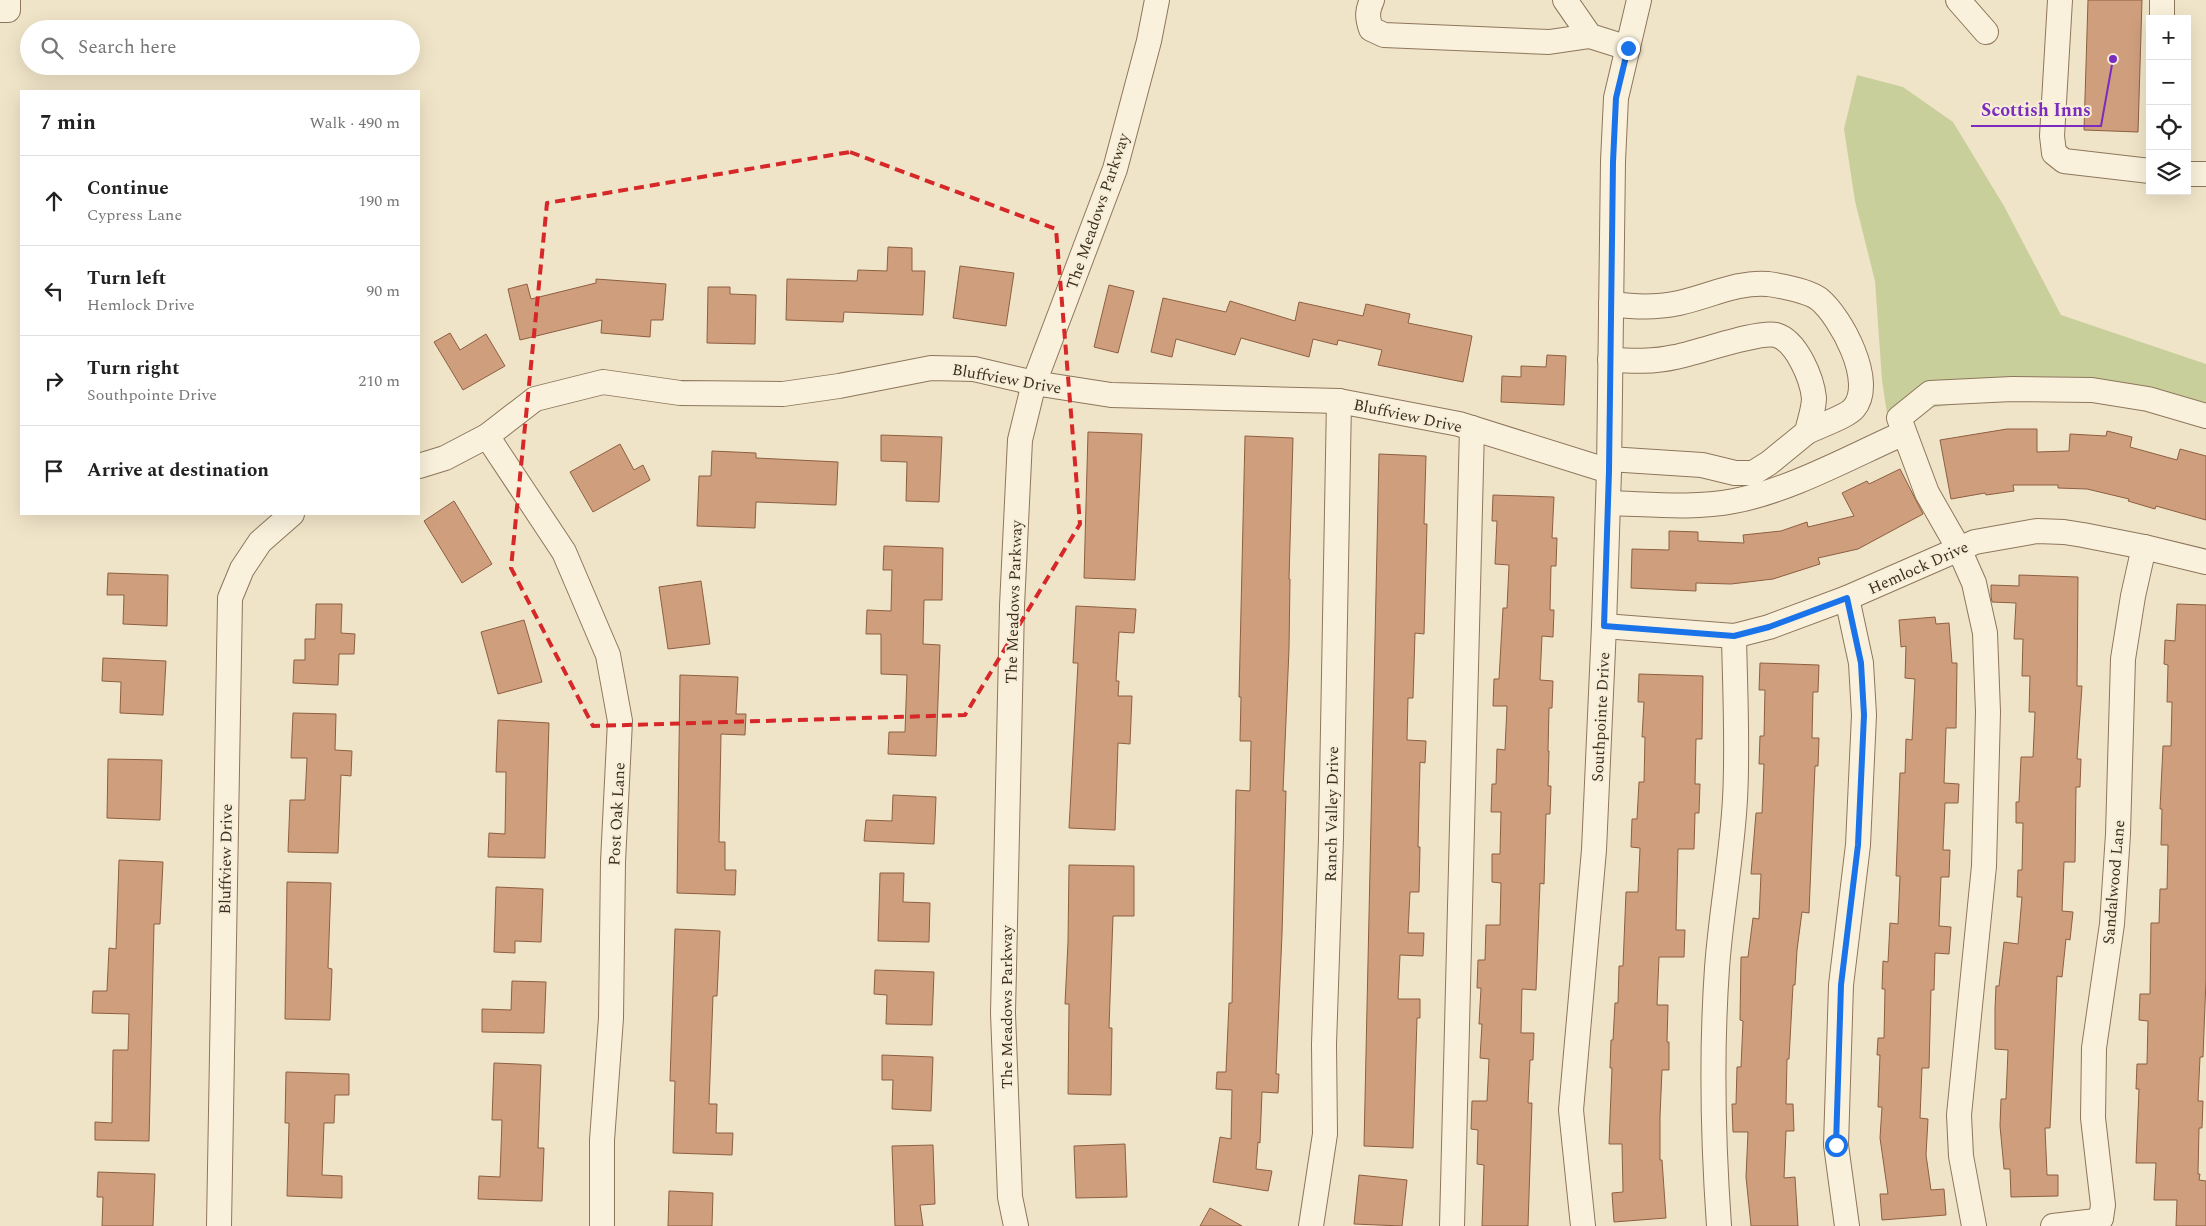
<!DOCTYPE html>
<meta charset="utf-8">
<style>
:root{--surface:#fff;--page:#f6f6f6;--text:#222;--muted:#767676;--line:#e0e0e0}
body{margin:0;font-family:Spectral,serif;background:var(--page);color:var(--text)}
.controls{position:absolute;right:15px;top:15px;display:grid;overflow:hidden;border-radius:0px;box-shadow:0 5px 20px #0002}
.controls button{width:45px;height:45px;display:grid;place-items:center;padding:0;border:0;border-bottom:1px solid var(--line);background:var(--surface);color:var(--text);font:25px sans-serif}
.stop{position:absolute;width:15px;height:15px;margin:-11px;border:4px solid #1a73e8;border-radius:50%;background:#fff}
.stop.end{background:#1a73e8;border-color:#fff;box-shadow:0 1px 5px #0008}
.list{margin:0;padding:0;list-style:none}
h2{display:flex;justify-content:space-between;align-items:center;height:65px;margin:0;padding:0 20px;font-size:21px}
h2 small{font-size:16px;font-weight:400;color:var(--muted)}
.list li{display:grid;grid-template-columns:32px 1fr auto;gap:15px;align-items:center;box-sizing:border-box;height:90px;padding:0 20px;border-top:1px solid var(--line)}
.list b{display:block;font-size:19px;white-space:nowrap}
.list p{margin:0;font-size:16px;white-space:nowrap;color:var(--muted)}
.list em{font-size:16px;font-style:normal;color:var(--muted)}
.icon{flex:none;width:28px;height:28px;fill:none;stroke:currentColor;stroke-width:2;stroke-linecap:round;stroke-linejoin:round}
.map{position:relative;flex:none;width:2206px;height:1226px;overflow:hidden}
.search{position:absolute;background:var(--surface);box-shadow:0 5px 20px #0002;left:20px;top:20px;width:400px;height:55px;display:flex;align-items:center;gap:12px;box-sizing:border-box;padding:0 18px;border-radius:28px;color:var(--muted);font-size:19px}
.panel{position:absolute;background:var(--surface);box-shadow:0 5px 20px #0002;left:20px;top:90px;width:400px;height:425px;border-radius:0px}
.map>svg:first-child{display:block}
.green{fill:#c9cf9b}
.building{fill:#cf9f7d;stroke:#8d5f41}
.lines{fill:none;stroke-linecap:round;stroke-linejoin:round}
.minor-casing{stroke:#8d765c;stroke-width:26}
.minor{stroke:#faf1dc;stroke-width:24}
.route{stroke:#1a73e8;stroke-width:6}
.marked{fill:none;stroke:#d62828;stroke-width:4;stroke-dasharray:10 6;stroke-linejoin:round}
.labels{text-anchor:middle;stroke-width:4;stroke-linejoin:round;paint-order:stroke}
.street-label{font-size:16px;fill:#3d2e20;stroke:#f7eed8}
.leader{fill:none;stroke:#7b2cbf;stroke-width:2}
.callout-dot{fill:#7b2cbf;stroke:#f7eed8;stroke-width:2}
.callout-label{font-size:18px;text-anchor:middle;font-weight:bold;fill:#7b2cbf;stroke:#f7eed8;stroke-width:4;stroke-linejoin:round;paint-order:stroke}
</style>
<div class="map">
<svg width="2206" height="1226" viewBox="0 0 2206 1226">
<rect width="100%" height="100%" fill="#f0e4c8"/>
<!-- green -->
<polygon class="green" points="1857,75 1903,87 1953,122 2004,206 2061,315 2206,364 2206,421 2066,388 1887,414 1882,380 1875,281 1855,201 1844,129"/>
<!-- building -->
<g class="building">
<polygon points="2088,0 2142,0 2138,132 2084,130"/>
<polygon points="888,247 912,248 912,271 925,271 923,315 844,312 843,322 786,320 787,279 857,281 858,270 887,271"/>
<polygon points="960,266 1014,273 1006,326 953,318"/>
<polygon points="596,279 666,284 663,320 651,320 650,337 601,333 602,320 520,340 508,289 527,284 531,299 596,283"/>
<polygon points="1109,285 1134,291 1118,353 1094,347"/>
<polygon points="708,287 730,287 730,294 756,295 755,344 707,343"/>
<polygon points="1163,298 1226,312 1230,301 1295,321 1299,302 1363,316 1366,304 1410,314 1408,323 1472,336 1463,382 1378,365 1382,350 1338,340 1337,345 1313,339 1309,357 1241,338 1235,355 1176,339 1172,357 1151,352"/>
<polygon points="450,333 460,350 486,334 505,366 463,390 434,342"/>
<polygon points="1547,355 1566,356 1564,405 1501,402 1502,376 1521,377 1521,366 1546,367"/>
<polygon points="2007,429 2037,429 2037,452 2069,451 2070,434 2106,436 2107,431 2132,437 2130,447 2177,460 2180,449 2206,456 2206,520 2156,506 2155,509 2128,501 2129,499 2087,489 2058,488 2058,485 2013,485 2014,491 1986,495 1985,493 1951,499 1940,440"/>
<polygon points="1088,432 1142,434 1135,580 1084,578"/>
<polygon points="881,435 942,437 939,502 906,501 907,462 881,461"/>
<polygon points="1245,436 1293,438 1289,579 1290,579 1289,649 1283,791 1286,791 1282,934 1276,1074 1279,1074 1278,1093 1262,1092 1260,1143 1258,1142 1256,1169 1272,1171 1268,1191 1213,1182 1220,1137 1231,1139 1232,1090 1216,1089 1217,1072 1226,1072 1229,1003 1232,1003 1236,790 1250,791 1251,741 1240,741 1241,697 1239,697"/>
<polygon points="620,444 634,470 643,465 650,480 593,512 570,472"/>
<polygon points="712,451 756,453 756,458 838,462 836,505 756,502 755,528 697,526 699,476 711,476"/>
<polygon points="1379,454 1426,456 1424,524 1427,524 1424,634 1415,633 1413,698 1408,698 1407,740 1426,741 1425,763 1420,762 1418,847 1420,847 1419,892 1410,892 1408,933 1424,933 1423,956 1400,955 1398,999 1420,999 1420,1018 1417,1018 1413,1148 1364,1146"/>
<polygon points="1900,469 1923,514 1858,549 1818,558 1820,564 1773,579 1731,584 1696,583 1696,591 1631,588 1632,549 1669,550 1669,531 1698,532 1698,541 1744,543 1743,535 1781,531 1807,522 1808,527 1854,516 1842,493 1867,481 1869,484"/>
<polygon points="1493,495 1554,497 1552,538 1557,538 1556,566 1551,566 1550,610 1554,610 1553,637 1542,636 1540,680 1553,681 1552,708 1549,708 1548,751 1549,751 1548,786 1551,786 1550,814 1546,814 1544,884 1540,883 1536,990 1522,989 1521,1033 1534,1033 1533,1060 1530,1060 1528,1103 1532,1103 1528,1226 1482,1226 1484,1165 1477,1164 1478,1130 1471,1129 1472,1101 1487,1101 1489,1059 1480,1058 1482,1024 1479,1024 1481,988 1477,988 1478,960 1485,960 1486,925 1500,925 1501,883 1492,882 1492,854 1500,854 1501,812 1491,812 1492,784 1496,784 1497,749 1505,750 1507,706 1493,706 1494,679 1499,679 1503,608 1507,608 1509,565 1495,564 1497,521 1492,521"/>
<polygon points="454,501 492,564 462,583 424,521"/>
<polygon points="884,546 943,548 942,600 924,600 923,644 940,645 936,756 888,754 889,732 905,732 907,675 881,674 881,634 866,634 867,610 891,611 892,570 883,570"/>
<polygon points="108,573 168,575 167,626 123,624 124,595 107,595"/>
<polygon points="2019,575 2078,577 2077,686 2082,686 2077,759 2081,759 2080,787 2076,787 2075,862 2064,862 2062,911 2073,912 2070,940 2066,939 2062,977 2057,976 2050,1128 2045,1128 2047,1175 2058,1175 2058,1196 2011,1197 2010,1169 2004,1169 2000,1126 2001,1099 2006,1099 2008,1050 1995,1049 1995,1009 1996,986 1999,986 2004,942 2018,944 2022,897 2017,897 2018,870 2022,870 2023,823 2016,823 2016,802 2019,802 2021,757 2033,757 2035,712 2029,712 2030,676 2022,676 2023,639 2014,639 2016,603 1992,602 1991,596 1991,585 2019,586"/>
<polygon points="701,581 710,644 668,649 659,587"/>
<polygon points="316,604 342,604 341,633 355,634 354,654 339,654 338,685 293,683 294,660 305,660 305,639 315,639"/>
<polygon points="2177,604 2206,605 2206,979 2203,1057 2200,1057 2198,1101 2203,1101 2202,1128 2199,1128 2198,1174 2200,1174 2199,1180 2206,1181 2206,1226 2176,1226 2177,1200 2154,1200 2156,1163 2136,1163 2139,1089 2136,1089 2137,1064 2147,1064 2148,1021 2139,1020 2140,994 2150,994 2151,923 2159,923 2160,889 2167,889 2168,845 2161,845 2162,809 2160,809 2163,746 2171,746 2172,702 2167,702 2168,665 2164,664 2165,640 2175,641"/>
<polygon points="1076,606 1136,609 1134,633 1119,632 1116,681 1119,681 1118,696 1132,696 1130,744 1118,743 1115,830 1069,828 1078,663 1073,663"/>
<polygon points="1935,617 1936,624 1949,623 1952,663 1957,663 1956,728 1946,728 1944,783 1959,784 1958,803 1945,803 1943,850 1950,850 1949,877 1941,877 1939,926 1951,927 1949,954 1935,953 1934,990 1931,990 1929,1068 1922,1068 1920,1118 1928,1119 1926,1155 1931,1190 1944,1189 1946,1215 1882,1220 1880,1194 1888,1194 1880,1138 1882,1107 1878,1107 1880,1055 1877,1055 1878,1038 1884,1038 1885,989 1882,989 1883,961 1888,962 1890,923 1898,924 1900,876 1896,876 1900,773 1905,773 1906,739 1912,740 1915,679 1905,678 1906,646 1901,647 1899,620"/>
<polygon points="524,620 542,682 498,694 481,632"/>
<polygon points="103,658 166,661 163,715 120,713 121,682 102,681"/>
<polygon points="1760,663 1819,665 1818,692 1813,692 1812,738 1819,738 1818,766 1815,766 1809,913 1802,912 1797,950 1795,985 1793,985 1789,1059 1787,1059 1786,1104 1793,1104 1794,1131 1786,1131 1784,1178 1795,1177 1798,1226 1751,1226 1746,1177 1748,1132 1733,1132 1732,1104 1736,1104 1737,1067 1741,1067 1743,1021 1740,1020 1741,957 1748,957 1753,918 1759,919 1761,874 1751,874 1756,813 1762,813 1764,764 1759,764 1760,736 1764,736 1765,690 1759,690"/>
<polygon points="1639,674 1703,676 1702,739 1696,739 1695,784 1700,784 1699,813 1695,813 1694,849 1678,849 1676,930 1685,930 1684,957 1659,957 1657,1005 1668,1005 1667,1042 1669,1042 1669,1070 1662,1070 1660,1116 1660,1160 1662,1160 1666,1218 1614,1222 1612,1193 1623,1192 1622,1144 1609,1144 1612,1068 1610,1068 1611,1040 1613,1040 1615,1003 1618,1003 1619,966 1623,966 1626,892 1638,892 1640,848 1631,847 1632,819 1637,819 1639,782 1644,782 1645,737 1642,737 1644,702 1638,702"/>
<polygon points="680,675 738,677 736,714 746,714 745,735 721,734 719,842 725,842 725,870 736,870 735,895 677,893"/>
<polygon points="293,713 336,714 335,750 352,751 351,776 341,775 338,853 288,852 290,800 305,800 307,758 291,758"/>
<polygon points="498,720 549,723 545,858 488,857 489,833 505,834 506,772 496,772"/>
<polygon points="108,759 162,760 160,820 107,818"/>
<polygon points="893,795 936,797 934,844 864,841 866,820 892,821"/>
<polygon points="119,860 163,862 160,924 154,924 149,1141 95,1140 95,1122 112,1123 113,1050 128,1050 129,1014 92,1013 93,991 107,991 109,948 116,949"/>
<polygon points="1069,865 1134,866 1134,916 1113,916 1109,1028 1112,1028 1111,1095 1068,1094 1069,1004 1065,1004 1068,942"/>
<polygon points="880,873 904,873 903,902 930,903 929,942 878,941"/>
<polygon points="287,882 331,883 328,968 332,969 330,1020 285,1019"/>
<polygon points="496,887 543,889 541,942 515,941 515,953 494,952"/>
<polygon points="675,929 720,931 717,996 713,996 709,1104 717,1104 716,1133 733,1133 732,1155 673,1153 675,1081 670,1081"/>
<polygon points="875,970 934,972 932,1025 886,1024 887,995 874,994"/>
<polygon points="512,981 546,982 544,1033 482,1032 482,1009 511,1010"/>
<polygon points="882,1055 933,1057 931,1111 892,1109 893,1080 882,1080"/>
<polygon points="494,1063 541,1065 538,1148 544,1148 542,1201 478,1199 479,1176 500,1177 502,1120 492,1120"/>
<polygon points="286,1072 349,1074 349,1095 335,1095 334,1123 324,1123 322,1175 342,1176 342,1198 287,1196 289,1123 285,1123"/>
<polygon points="1125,1144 1127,1197 1076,1198 1074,1146"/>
<polygon points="933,1145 935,1204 920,1205 923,1226 895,1226 892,1146"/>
<polygon points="98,1172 155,1174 153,1226 102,1226 103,1197 97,1197"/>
<polygon points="1359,1175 1407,1180 1402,1226 1354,1224"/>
<polygon points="669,1191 713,1193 712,1226 668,1226"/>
<polygon points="1210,1208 1242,1226 1200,1226"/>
</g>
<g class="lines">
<defs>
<g id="minor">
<path d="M1372,0c-5,11 -5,17 -1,29l13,6 165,7 41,-6"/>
<polyline points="1565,0 1590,36 1628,48"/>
<polyline points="1958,0 1986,32"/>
<polyline points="2060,0 2052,136 2054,153 2064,161 2150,171"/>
<polyline points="2162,0 2162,19"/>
<polyline points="0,10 8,10 8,0"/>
<polyline points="2187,174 2206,174"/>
<path d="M1611,304c25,3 43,4 68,-1 28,-6 60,-22 89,-19 14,2 40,7 51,15 22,18 57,83 35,109 -6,8 -35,18 -47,24"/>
<polyline points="487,436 564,552 608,655 620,721 613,862 611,1018 602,1140 602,1226"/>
<path d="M1609,459l93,6 33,8h18l16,-10 38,-31c2,-10 7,-23 7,-34 -2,-19 -17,-57 -38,-63 -19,-4 -79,18 -101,22 -21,5 -43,4 -65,3"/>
<polyline points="419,466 445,458 487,436 535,399 603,382 680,393 783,394 839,386 931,368 974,369 1034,383 1111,395 1339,401 1459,424 1609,471"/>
<path d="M1608,503c41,1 85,6 126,-2 55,-10 118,-45 170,-68"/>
<polyline points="1604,626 1734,636 1769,627 1847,598 1975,542 2037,531 2064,532 2083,535 2144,547 2206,562"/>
<polyline points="2101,1218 2103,1205 2093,1118 2094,1048 2112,924 2118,834 2123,659 2133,596 2144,547"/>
<polyline points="219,1226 230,598 242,569 260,542 292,514"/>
<polyline points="1016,1226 1010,1197 1003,1013 1012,606 1020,440 1034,383 1115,169 1149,41 1157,0"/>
<polyline points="1311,1226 1325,1134 1324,1044 1331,838 1339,401"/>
<polyline points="1452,1226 1472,428"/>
<polyline points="1583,1226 1571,1110 1594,850 1604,626 1609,471 1613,161 1616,98 1639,0"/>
<path d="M1719,1226c-6,-85 -8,-172 -2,-258 4,-56 15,-112 18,-169 3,-54 0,-109 -1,-163"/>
<polyline points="1847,1226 1836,1145 1841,985 1858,845 1864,715 1861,663 1847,598"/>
<polyline points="1974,1226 1961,1156 1959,1115 1984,866 1988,712 1985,633 1974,583 1959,549 1927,493 1899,418 1930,393 2012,389 2092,390 2148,399 2206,416"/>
<polyline points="2053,1226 2096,1221 2101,1218"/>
</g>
</defs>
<!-- minor casing -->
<use href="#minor" class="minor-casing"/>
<!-- minor -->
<use href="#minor" class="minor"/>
</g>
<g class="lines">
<!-- route -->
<polyline class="route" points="1628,48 1616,98 1613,162 1609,471 1604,626 1734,636 1769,627 1847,598 1861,663 1864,715 1858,845 1841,985 1836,1145"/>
</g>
<!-- marked area -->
<path class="marked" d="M850,152l206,77 24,295 -115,191 -372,11 -82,-158 36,-365z"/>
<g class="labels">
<!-- street labels -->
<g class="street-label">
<text transform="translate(1097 211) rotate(-71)" y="6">The Meadows Parkway</text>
<text transform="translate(1007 378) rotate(10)" y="6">Bluffview Drive</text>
<text transform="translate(1408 415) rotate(12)" y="6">Bluffview Drive</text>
<text transform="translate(1918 567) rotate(-24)" y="6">Hemlock Drive</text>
<text transform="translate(1013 602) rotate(-88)" y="6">The Meadows Parkway</text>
<text transform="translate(1600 717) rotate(-87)" y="6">Southpointe Drive</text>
<text transform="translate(616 814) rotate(-87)" y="6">Post Oak Lane</text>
<text transform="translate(1331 814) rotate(-89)" y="6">Ranch Valley Drive</text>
<text transform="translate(225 859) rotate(-89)" y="6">Bluffview Drive</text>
<text transform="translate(2113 882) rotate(-85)" y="6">Sandalwood Lane</text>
<text transform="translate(1006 1007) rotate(-90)" y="6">The Meadows Parkway</text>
</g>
</g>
<!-- callouts -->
<path class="leader" d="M2113 59L2101 126H1971"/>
<circle class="callout-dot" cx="2113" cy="59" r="5"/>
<g class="callout-label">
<text x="2036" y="116">Scottish Inns</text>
</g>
</svg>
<div class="controls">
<button>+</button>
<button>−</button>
<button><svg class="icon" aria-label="locate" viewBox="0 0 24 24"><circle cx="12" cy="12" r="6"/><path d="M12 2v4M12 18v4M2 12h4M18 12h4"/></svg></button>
<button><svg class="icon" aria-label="layers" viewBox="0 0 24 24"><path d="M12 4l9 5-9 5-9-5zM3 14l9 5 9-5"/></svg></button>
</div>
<div class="stop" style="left:1836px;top:1145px"></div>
<div class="stop end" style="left:1628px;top:48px"></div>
<div class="search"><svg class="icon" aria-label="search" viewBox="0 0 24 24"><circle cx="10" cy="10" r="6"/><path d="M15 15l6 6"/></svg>Search here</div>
<section class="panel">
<h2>7 min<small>Walk · 490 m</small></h2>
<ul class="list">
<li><svg class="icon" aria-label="ahead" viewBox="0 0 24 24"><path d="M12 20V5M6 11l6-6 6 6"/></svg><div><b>Continue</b><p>Cypress Lane</p></div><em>190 m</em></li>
<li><svg class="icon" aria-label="left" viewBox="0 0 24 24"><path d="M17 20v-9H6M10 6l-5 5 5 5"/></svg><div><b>Turn left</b><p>Hemlock Drive</p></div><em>90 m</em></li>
<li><svg class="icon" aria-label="right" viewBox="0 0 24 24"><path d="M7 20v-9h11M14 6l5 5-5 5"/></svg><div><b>Turn right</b><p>Southpointe Drive</p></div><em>210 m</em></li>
<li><svg class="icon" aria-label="arrive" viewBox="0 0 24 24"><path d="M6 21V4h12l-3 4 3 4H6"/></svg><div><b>Arrive at destination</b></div></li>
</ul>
</section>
</div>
